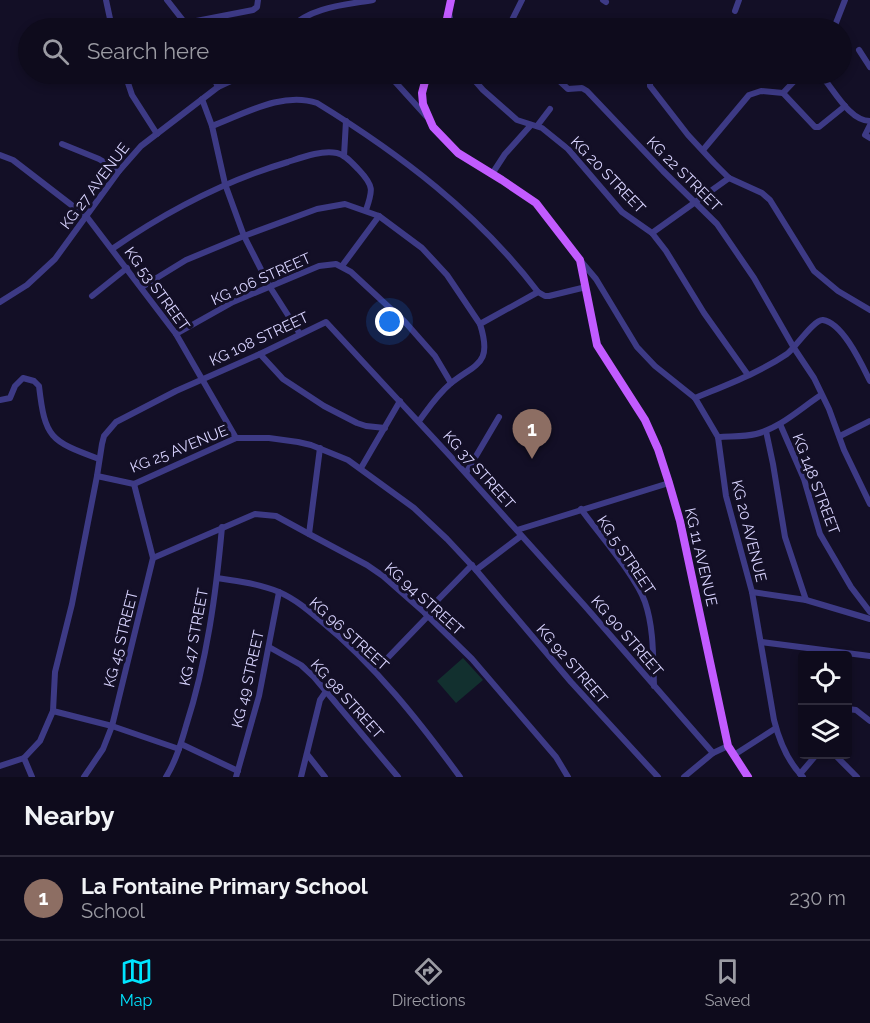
<!DOCTYPE html>
<style>
:root{--surface:#0e0b1c;--page:#1c1929;--text:#f1f3f6;--muted:#9b9ba3;--line:#2e2b3b;--accent:#00e5ff}
body{margin:0;font-family:Raleway,sans-serif;background:var(--page);color:var(--text)}
.controls{position:absolute;right:18px;bottom:18px;display:grid;overflow:hidden;border-radius:6px;box-shadow:0 3px 9px #0003}
.controls button{width:54px;height:54px;display:grid;place-items:center;padding:0;border:0;border-bottom:2px solid var(--line);background:var(--surface);color:var(--text);font:30px sans-serif}
.you{position:absolute;left:390px;top:322px;width:21px;height:21px;margin:-15px;border:4px solid #fff;border-radius:50%;background:#1a73e8;box-shadow:0 0 0 9px #1a73e833}
.badge{display:grid;place-items:center;width:39px;height:39px;border-radius:50%;background:var(--accent);color:#fff;font-size:20px;font-weight:700}
.pin{position:absolute;translate:-50% -50px;filter:drop-shadow(0 2px 3px #0008)}
.pin::after{content:'';position:absolute;top:32px;width:21px;height:18px;background:inherit;clip-path:polygon(0 0,100% 0,50% 100%)}
.list{margin:0;padding:0;list-style:none}
h2{display:flex;justify-content:space-between;align-items:center;height:78px;margin:0;padding:0 24px;font-size:26px}
h2 small{font-size:20px;font-weight:400;color:var(--muted)}
.list li{display:grid;grid-template-columns:39px 1fr auto;gap:18px;align-items:center;box-sizing:border-box;height:84px;padding:0 24px;border-top:2px solid var(--line)}
.list b{display:block;font-size:22px;white-space:nowrap}
.list p{margin:0;font-size:20px;white-space:nowrap;color:var(--muted)}
.list em{font-size:20px;font-style:normal;color:var(--muted)}
.icon{flex:none;width:33px;height:33px;fill:none;stroke:currentColor;stroke-width:2;stroke-linecap:round;stroke-linejoin:round}
.map{position:relative;flex:none;width:870px;height:777px;overflow:hidden}
.search{position:absolute;background:var(--surface);box-shadow:0 3px 9px #0003;left:18px;right:18px;top:18px;height:66px;display:flex;align-items:center;gap:15px;box-sizing:border-box;padding:0 21px;border-radius:33px;color:var(--muted);font-size:22px}
.sheet{height:162px;background:var(--surface)}
nav{display:flex;justify-content:space-around;align-items:center;box-sizing:border-box;height:84px;border-top:2px solid var(--line);background:var(--surface);font-size:16px;color:var(--muted)}
nav a{display:grid;justify-items:center;gap:3px}
nav .on{color:var(--accent)}
.map>svg:first-child{display:block}
.green{fill:#12302f}
.lines{fill:none;stroke-linecap:round;stroke-linejoin:round}
.minor{stroke:#3d3a85;stroke-width:6}
.major{stroke:#c25bff;stroke-width:8}
.labels{text-anchor:middle;stroke-width:6;stroke-linejoin:round;paint-order:stroke}
.street-label{font-size:15px;fill:#d9d4ff;stroke:#130f26}
</style>
<div class="map">
<svg width="870" height="777" viewBox="0 0 870 777">
<rect width="100%" height="100%" fill="#130f26"/>
<!-- green -->
<polygon class="green" points="463,658 483,680 456,703 437,681"/>
<g class="lines">
<!-- minor -->
<g class="minor">
<polyline points="106,0 112,28"/>
<polyline points="167,0 189,28"/>
<polyline points="603,0 606,2"/>
<polyline points="735,11 739,0"/>
<polyline points="449,13 452,28"/>
<polyline points="186,23 253,10 257,7 258,0"/>
<path d="M290,28c21,-21 54,-23 83,-28"/>
<polyline points="512,28 511,22 522,0"/>
<polyline points="834,28 845,0"/>
<polyline points="859,50 870,67"/>
<polyline points="125,74 132,95 157,134"/>
<polyline points="212,74 218,87"/>
<polyline points="388,74 426,116"/>
<polyline points="469,74 483,90 517,120 542,128 568,149 622,212 652,233 666,251 704,313 748,375"/>
<polyline points="552,74 568,89 582,88 587,91 663,171 717,224 754,278 794,348 814,378 829,409 844,450 870,504"/>
<polyline points="650,74 650,86 688,135 714,163 729,178 762,193 770,200 814,271 838,291 870,310"/>
<polyline points="801,74 783,93 815,127 819,127 845,106"/>
<path d="M820,74c13,14 29,47 50,47"/>
<polyline points="202,99 212,126 225,184 244,236 270,287 300,334"/>
<polyline points="870,125 865,135 870,138"/>
<path d="M212,126c32,-12 71,-35 105,-23 83,51 161,110 221,189"/>
<polyline points="537,126 550,109"/>
<polyline points="62,144 99,159 119,171"/>
<polyline points="703,150 749,95 761,91 783,93"/>
<polyline points="0,155 13,160 87,217 176,334 236,438"/>
<polyline points="344,156 346,121"/>
<polyline points="492,174 505,154 531,125"/>
<polyline points="652,233 729,178"/>
<path d="M112,249c55,-38 112,-68 176,-87 15,-5 33,-12 49,-9 9,2 16,11 22,17 15,16 14,20 7,40"/>
<path d="M580,260l16,19 41,68 18,19 40,32 23,39 8,59 26,96 22,128c5,20 14,42 29,57"/>
<polyline points="342,266 379,216"/>
<polyline points="142,287 186,260 244,236 317,209 345,204 379,216 422,248 447,275 480,324"/>
<polyline points="92,296 127,268"/>
<polyline points="0,302 27,285 55,259 119,171 141,146 218,87 246,74"/>
<polyline points="176,334 233,302 319,266 336,264 351,272 405,322 435,356 451,383"/>
<polyline points="260,354 283,379 324,406 357,423 366,426 385,428"/>
<path d="M695,398c31,-13 64,-25 92,-44 9,-7 27,-35 36,-34 20,3 39,45 47,61"/>
<path d="M0,400l10,-2 5,-12 8,-8 11,3 5,5c6,52 11,55 60,73"/>
<path d="M419,421c9,-12 18,-26 31,-37 26,-21 43,-19 30,-60l58,-32 7,4h4l37,-9"/>
<polyline points="780,424 804,479 820,534 851,587 870,612"/>
<polyline points="766,431 773,464 785,537 806,600"/>
<polyline points="840,436 870,421"/>
<path d="M718,437c13,-1 26,0 38,-3 24,-6 45,-26 65,-39"/>
<polyline points="361,468 400,401"/>
<polyline points="466,473 499,417"/>
<polyline points="97,476 102,444 104,436 116,422 176,391 260,354 326,322 451,457 584,605 713,753"/>
<path d="M581,509c17,24 55,67 64,93 9,26 8,56 9,84"/>
<polyline points="517,530 669,483"/>
<polyline points="309,534 320,448"/>
<polyline points="153,558 255,514 276,516 309,534 367,565 383,576 425,613 472,659 556,757 568,777"/>
<polyline points="476,570 521,536"/>
<path d="M217,578c21,3 43,6 62,14 16,7 29,18 42,29 54,44 98,100 139,156"/>
<polyline points="752,592 806,600 870,619"/>
<polyline points="425,613 472,565"/>
<polyline points="761,642 870,656"/>
<polyline points="269,647 301,665 314,677 398,777"/>
<polyline points="376,670 428,616"/>
<polyline points="848,709 856,710 870,721"/>
<polyline points="181,744 238,771"/>
<polyline points="179,749 112,726 53,711 55,672 72,604 97,476 134,484 236,438 269,438 298,442 311,445 348,460 414,508 447,539 476,570 571,682 658,777"/>
<polyline points="307,754 325,777"/>
<polyline points="834,754 857,777"/>
<polyline points="734,755 776,728"/>
<polyline points="0,766 24,758"/>
<polyline points="800,774 817,754"/>
<polyline points="32,777 24,758 40,741 53,711"/>
<polyline points="84,777 103,749 112,726 153,558 134,484"/>
<path d="M166,777c10,-16 15,-34 20,-51 21,-65 30,-132 36,-199"/>
<polyline points="236,777 259,696 279,592"/>
<polyline points="301,777 320,700 327,690"/>
<polyline points="684,777 713,753 728,746"/>
</g>
<!-- major -->
<g class="major">
<polyline points="445,28 451,0"/>
<polyline points="427,74 422,93 423,104 433,127 458,153 502,180 536,203 580,260 597,345 645,420 658,449 669,483 680,521 728,746 748,777"/>
</g>
</g>
<g class="labels">
<!-- street labels -->
<g class="street-label">
<text transform="translate(684 174) rotate(45)" y="5">KG 22 STREET</text>
<text transform="translate(608 175) rotate(46)" y="5">KG 20 STREET</text>
<text transform="translate(95 186) rotate(-53)" y="5">KG 27 AVENUE</text>
<text transform="translate(261 279) rotate(-24)" y="5">KG 106 STREET</text>
<text transform="translate(157 289) rotate(54)" y="5">KG 53 STREET</text>
<text transform="translate(259 339) rotate(-25)" y="5">KG 108 STREET</text>
<text transform="translate(179 449) rotate(-22)" y="5">KG 25 AVENUE</text>
<text transform="translate(479 470) rotate(48)" y="5">KG 37 STREET</text>
<text transform="translate(816 484) rotate(69)" y="5">KG 148 STREET</text>
<text transform="translate(749 531) rotate(76)" y="5">KG 20 AVENUE</text>
<text transform="translate(626 555) rotate(56)" y="5">KG 5 STREET</text>
<text transform="translate(701 557) rotate(77)" y="5">KG 11 AVENUE</text>
<text transform="translate(424 599) rotate(42)" y="5">KG 94 STREET</text>
<text transform="translate(349 634) rotate(42)" y="5">KG 96 STREET</text>
<text transform="translate(627 636) rotate(49)" y="5">KG 90 STREET</text>
<text transform="translate(194 637) rotate(-79)" y="5">KG 47 STREET</text>
<text transform="translate(121 639) rotate(-76)" y="5">KG 45 STREET</text>
<text transform="translate(572 664) rotate(49)" y="5">KG 92 STREET</text>
<text transform="translate(248 679) rotate(-77)" y="5">KG 49 STREET</text>
<text transform="translate(347 699) rotate(48)" y="5">KG 98 STREET</text>
</g>
</g>
</svg>
<div class="controls">
<button><svg class="icon" aria-label="locate" viewBox="0 0 24 24"><circle cx="12" cy="12" r="6"/><path d="M12 2v4M12 18v4M2 12h4M18 12h4"/></svg></button>
<button><svg class="icon" aria-label="layers" viewBox="0 0 24 24"><path d="M12 4l9 5-9 5-9-5zM3 14l9 5 9-5"/></svg></button>
</div>
<div class="you"></div>
<div class="pin badge" style="left:532px;top:459px;background:#8d6e63">1</div>
<div class="search"><svg class="icon" aria-label="search" viewBox="0 0 24 24"><circle cx="10" cy="10" r="6"/><path d="M15 15l6 6"/></svg>Search here</div>
</div>
<section class="sheet">
<h2>Nearby<small></small></h2>
<ul class="list">
<li><span class="badge" style="background:#8d6e63">1</span><div><b>La Fontaine Primary School</b><p>School</p></div><em>230 m</em></li>
</ul>
</section>
<nav>
<a class="on"><svg class="icon" aria-label="map" viewBox="0 0 24 24"><path d="M3 6l6-2 6 2 6-2v14l-6 2-6-2-6 2zM9 4v14M15 6v14"/></svg>Map</a>
<a><svg class="icon" aria-label="directions" viewBox="0 0 24 24"><path d="M12 3l9 9-9 9-9-9zM9 14v-3h6M13 9l2 2-2 2"/></svg>Directions</a>
<a><svg class="icon" aria-label="saved" viewBox="0 0 24 24"><path d="M7 4h10v16l-5-4-5 4z"/></svg>Saved</a>
</nav>
